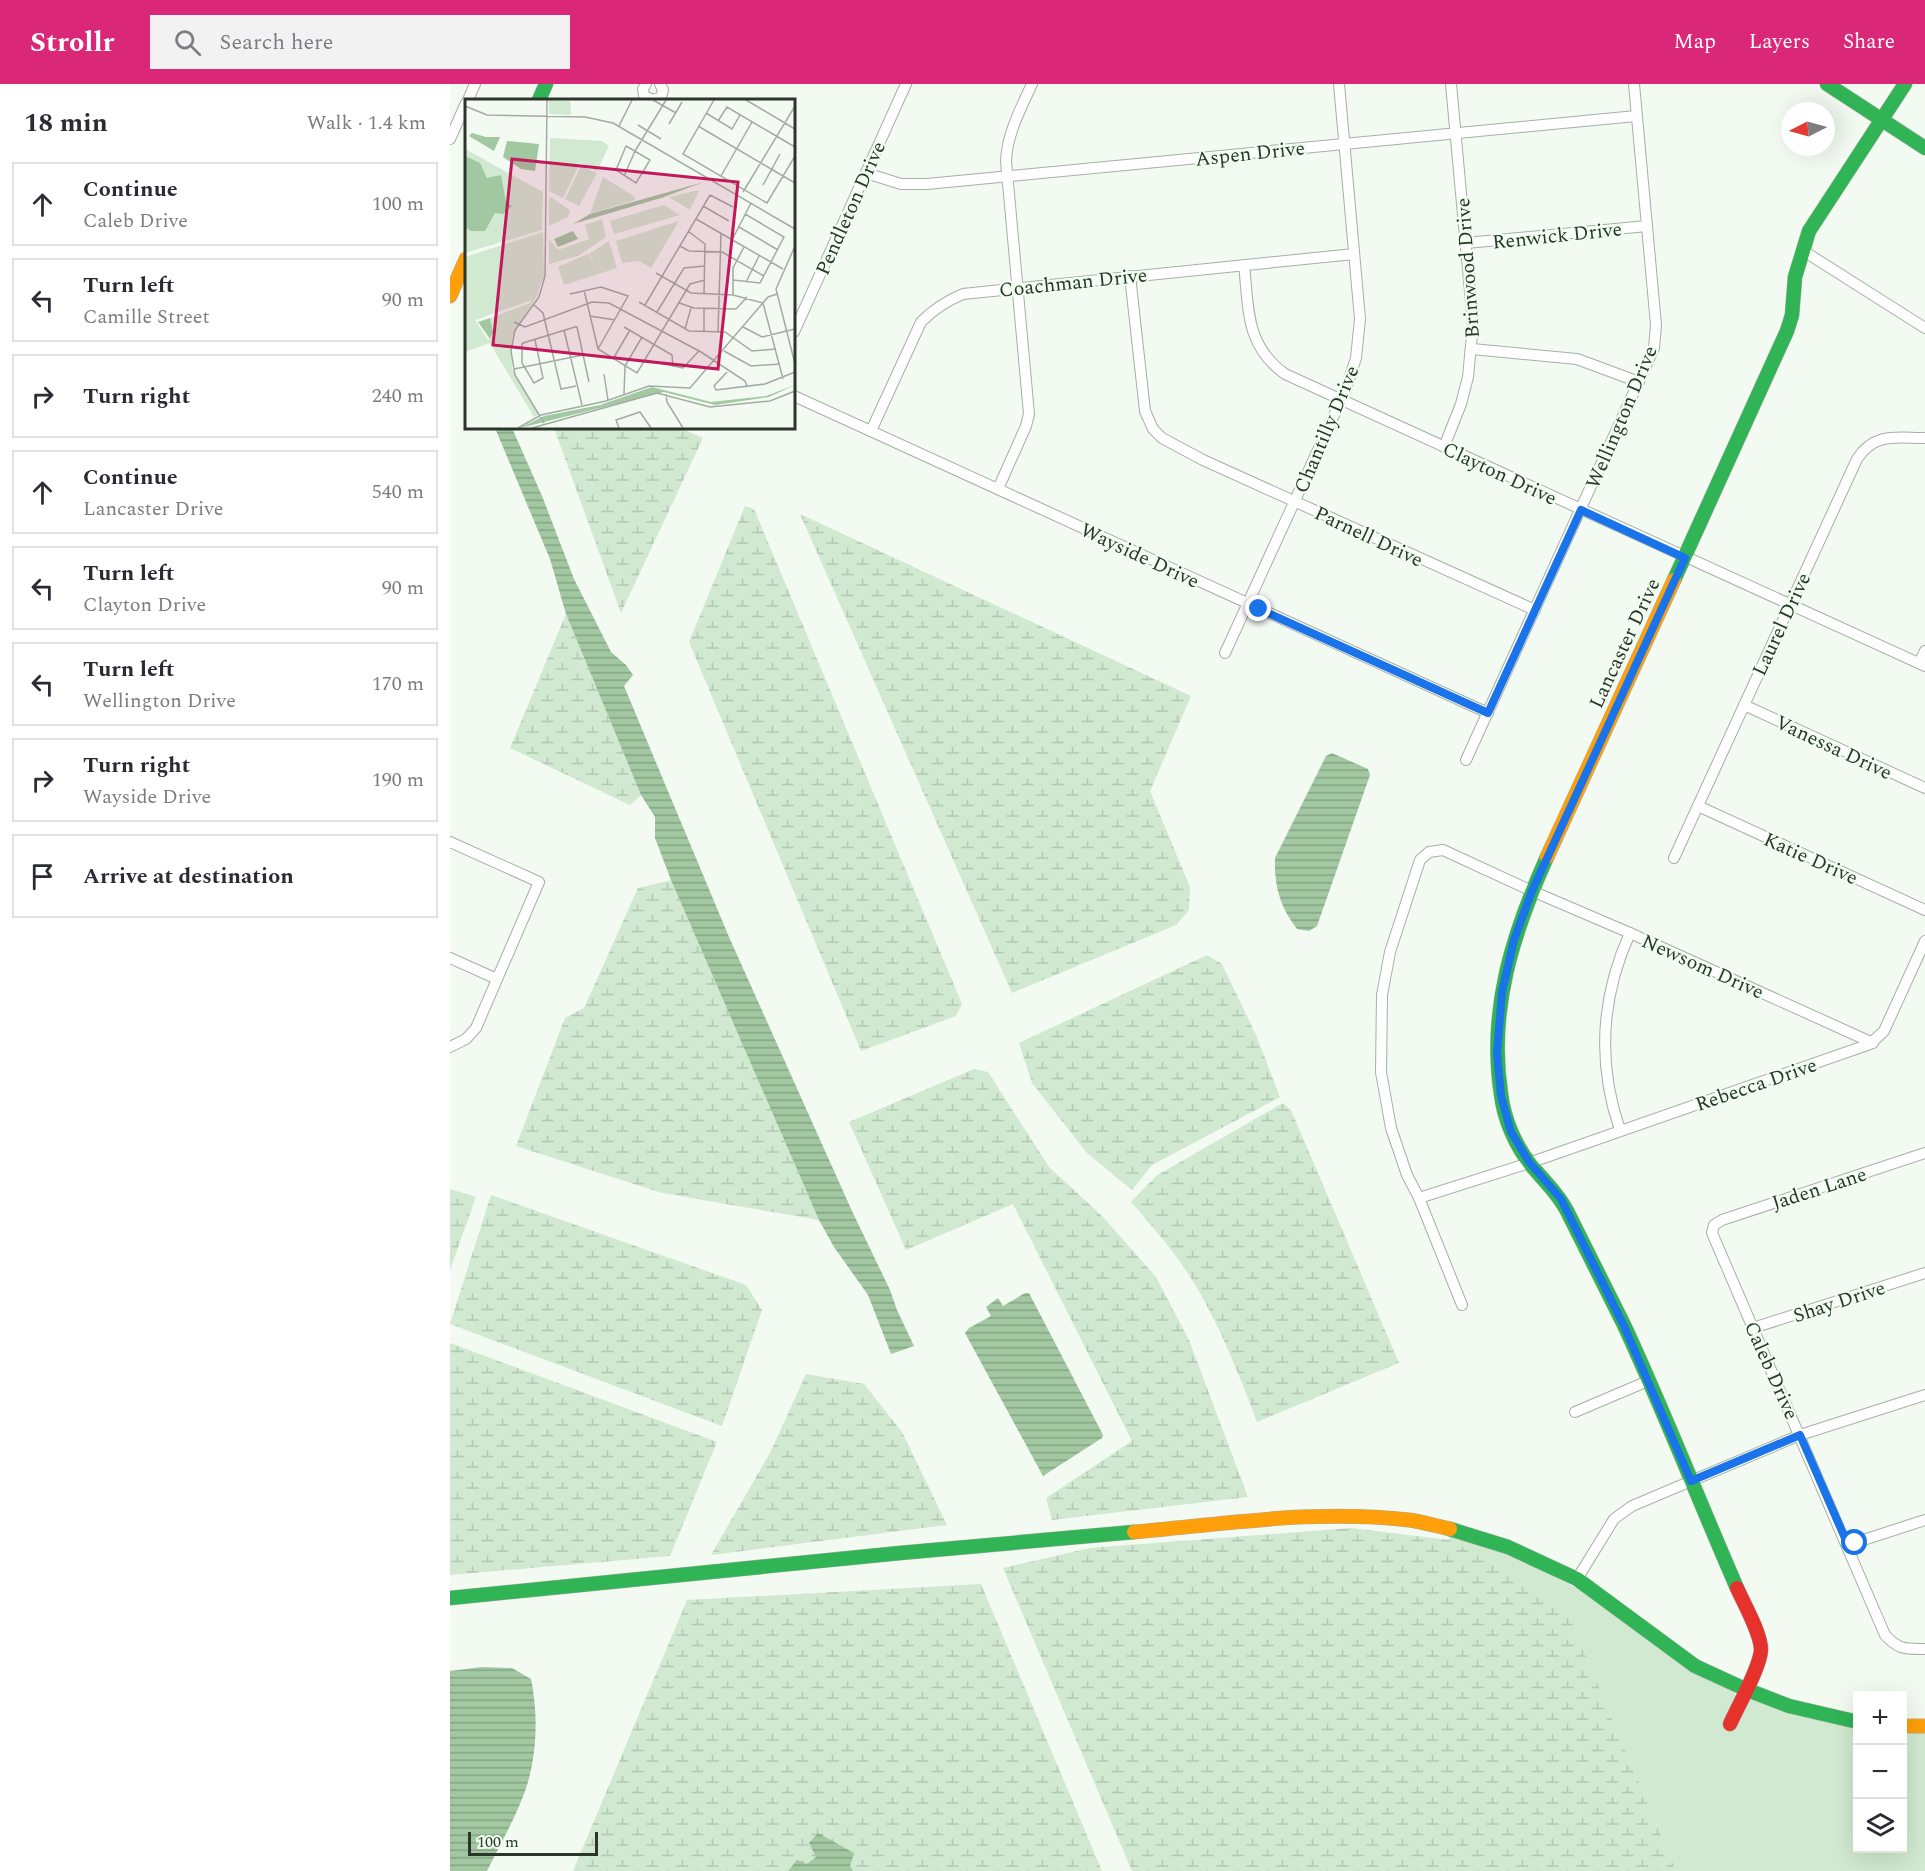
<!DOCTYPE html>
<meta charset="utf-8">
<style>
:root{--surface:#fff;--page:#f2f2f3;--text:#2b2b33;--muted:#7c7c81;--line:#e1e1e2;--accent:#db2777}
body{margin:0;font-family:Spectral,serif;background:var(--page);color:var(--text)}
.controls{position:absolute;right:18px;bottom:18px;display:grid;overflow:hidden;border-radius:0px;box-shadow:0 6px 24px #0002}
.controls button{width:54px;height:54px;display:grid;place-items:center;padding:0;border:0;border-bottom:2px solid var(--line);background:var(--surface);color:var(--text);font:30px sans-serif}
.compass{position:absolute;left:1331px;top:18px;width:54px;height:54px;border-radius:50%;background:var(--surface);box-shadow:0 6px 24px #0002;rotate:264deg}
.scale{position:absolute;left:18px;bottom:15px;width:130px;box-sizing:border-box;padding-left:6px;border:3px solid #2c352c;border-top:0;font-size:16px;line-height:21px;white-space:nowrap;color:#2c352c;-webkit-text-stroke:4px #effeef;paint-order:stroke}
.stop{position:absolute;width:18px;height:18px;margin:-14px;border:4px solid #1a73e8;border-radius:50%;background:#fff}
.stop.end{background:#1a73e8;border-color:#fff;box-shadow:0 2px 6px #0008}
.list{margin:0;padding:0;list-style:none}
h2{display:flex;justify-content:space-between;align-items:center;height:78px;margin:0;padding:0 24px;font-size:26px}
h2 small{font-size:20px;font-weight:400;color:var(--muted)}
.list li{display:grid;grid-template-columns:39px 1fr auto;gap:18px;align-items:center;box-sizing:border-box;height:84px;margin:0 12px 12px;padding:0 12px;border:2px solid var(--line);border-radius:0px}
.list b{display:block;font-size:22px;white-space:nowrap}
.list p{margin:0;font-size:20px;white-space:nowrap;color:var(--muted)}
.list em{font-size:20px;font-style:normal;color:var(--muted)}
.icon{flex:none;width:33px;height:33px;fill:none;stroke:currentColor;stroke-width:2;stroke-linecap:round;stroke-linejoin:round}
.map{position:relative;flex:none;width:1475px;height:1787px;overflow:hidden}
header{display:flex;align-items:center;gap:36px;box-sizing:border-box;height:84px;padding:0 30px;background:var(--accent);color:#fff}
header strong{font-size:28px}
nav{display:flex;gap:33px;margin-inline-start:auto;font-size:21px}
.search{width:420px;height:54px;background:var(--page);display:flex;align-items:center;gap:15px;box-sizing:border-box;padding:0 21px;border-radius:0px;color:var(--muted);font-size:22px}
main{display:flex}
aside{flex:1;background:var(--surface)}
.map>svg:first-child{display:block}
.grass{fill:#d0e9d0}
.wetland{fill:url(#wetland-marsh)}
.water{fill:url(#water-rules)}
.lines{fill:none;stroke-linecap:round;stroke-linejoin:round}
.street-casing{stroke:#a7afa7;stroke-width:12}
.fast-casing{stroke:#a7afa7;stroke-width:15}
.slow-casing{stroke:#a7afa7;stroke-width:15}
.jam-casing{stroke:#a7afa7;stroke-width:15}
.street{stroke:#fdfefd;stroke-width:10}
.fast{stroke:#30b455;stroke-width:14}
.slow{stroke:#ff9f0a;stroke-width:14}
.jam{stroke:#e5322d;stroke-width:14}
.route{stroke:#1a73e8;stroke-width:8}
.labels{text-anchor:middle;stroke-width:4.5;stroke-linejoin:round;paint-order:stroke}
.street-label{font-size:20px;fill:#2c352c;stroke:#effeef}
.inset-road{fill:none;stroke:#a3aba3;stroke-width:1.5}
.view{fill:#c2185b;fill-opacity:0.15;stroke:#c2185b;stroke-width:3}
.inset-edge{fill:none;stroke:#2c352c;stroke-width:3}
</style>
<header>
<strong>Strollr</strong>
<div class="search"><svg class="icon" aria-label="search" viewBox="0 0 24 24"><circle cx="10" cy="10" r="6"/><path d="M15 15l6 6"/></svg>Search here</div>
<nav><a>Map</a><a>Layers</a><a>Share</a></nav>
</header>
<main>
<aside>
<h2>18 min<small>Walk · 1.4 km</small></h2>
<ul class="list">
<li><svg class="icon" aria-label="ahead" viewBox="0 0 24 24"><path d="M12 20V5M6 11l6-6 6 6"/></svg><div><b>Continue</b><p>Caleb Drive</p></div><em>100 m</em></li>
<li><svg class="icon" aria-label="left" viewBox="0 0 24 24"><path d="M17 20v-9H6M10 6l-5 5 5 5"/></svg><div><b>Turn left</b><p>Camille Street</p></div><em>90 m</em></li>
<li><svg class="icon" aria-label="right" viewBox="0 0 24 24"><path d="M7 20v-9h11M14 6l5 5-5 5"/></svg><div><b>Turn right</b></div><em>240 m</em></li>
<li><svg class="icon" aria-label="ahead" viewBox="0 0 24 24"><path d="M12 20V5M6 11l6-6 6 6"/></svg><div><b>Continue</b><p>Lancaster Drive</p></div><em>540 m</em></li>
<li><svg class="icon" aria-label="left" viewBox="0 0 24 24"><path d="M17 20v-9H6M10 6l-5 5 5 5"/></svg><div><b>Turn left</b><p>Clayton Drive</p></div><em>90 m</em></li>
<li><svg class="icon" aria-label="left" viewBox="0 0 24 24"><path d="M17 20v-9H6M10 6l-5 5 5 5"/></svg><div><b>Turn left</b><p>Wellington Drive</p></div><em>170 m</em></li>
<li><svg class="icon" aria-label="right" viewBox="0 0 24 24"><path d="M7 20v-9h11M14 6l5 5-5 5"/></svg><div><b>Turn right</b><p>Wayside Drive</p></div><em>190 m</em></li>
<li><svg class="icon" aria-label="arrive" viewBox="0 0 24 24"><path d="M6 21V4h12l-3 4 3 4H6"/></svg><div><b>Arrive at destination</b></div></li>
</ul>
</aside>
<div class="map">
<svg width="1475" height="1787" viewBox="0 0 1475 1787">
<defs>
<pattern id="wetland-marsh" width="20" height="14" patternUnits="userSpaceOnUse" patternTransform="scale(1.5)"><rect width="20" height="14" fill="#d0e9d0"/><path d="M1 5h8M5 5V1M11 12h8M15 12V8" fill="none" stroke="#b3c8b3"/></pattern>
<pattern id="water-rules" width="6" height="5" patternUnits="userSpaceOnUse" patternTransform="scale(1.5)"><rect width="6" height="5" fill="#a2c8a2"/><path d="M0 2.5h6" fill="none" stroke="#84a384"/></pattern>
</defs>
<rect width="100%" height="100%" fill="#f2faf2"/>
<!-- grass -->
<polygon class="grass" points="999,1451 1033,1460 1067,1473 1130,1506 1216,1570 1284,1608 1286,1613 1297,1616 1301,1614 1340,1629 1407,1643 1408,1764 1452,1764 1453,1648 1475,1648 1475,1787 1226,1787 1117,1527 1080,1497 999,1456"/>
<!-- wetland -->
<g class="wetland">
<polygon points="104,344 230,344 253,354 171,529"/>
<polygon points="295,422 304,425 512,920 506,932 411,967 239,558"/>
<polygon points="350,430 741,612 700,707 740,803 739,826 726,841 562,909"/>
<polygon points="116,530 191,711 180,721 60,664"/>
<polygon points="221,796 369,1136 212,1109 66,1062 115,934 134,924 188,804"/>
<polygon points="757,871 772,880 806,951 830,1013 702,1081 682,1106 637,1069 582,999 569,959"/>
<polygon points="524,985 538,988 599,1083 653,1133 706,1193 739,1256 798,1413 602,1436 596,1414 682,1357 563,1120 456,1166 399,1038"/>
<path d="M833,1019l8,7 108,253 -142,59c-19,-50 -39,-102 -68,-147 -17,-26 -37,-49 -58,-73l25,-26z"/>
<polygon points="0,1105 26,1113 0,1186"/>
<polygon points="41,1111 296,1201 312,1226 272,1342 0,1240"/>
<polygon points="0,1259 267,1358 220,1472 0,1491"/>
<polygon points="356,1290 414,1300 452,1348 497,1441 261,1471 321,1367"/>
<polygon points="901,1444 999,1456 1080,1497 1117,1527 1226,1787 682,1787 553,1484 640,1464"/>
<polygon points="531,1500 652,1787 123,1787 237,1516"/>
</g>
<!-- water -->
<g class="water">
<polygon points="45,344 62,344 92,412 124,495 161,568 176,581 183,591 174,602 279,853 402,1127 440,1206 447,1226 464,1262 441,1270 418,1211 384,1163 369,1136 221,796 205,754 205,733 191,711 116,530 100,475"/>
<path d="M882,669l36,16 2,6 -53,151 -8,5 -12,-2c-17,-22 -23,-43 -22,-71l51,-102z"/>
<polygon points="575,1209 579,1209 653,1351 652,1354 593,1392 515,1249 519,1244 541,1232 536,1223 548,1214 553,1222"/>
<path d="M32,1583l30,1 19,11c8,38 6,84 -9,120 -10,25 -23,48 -35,72h-37v-200z"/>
<polygon points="368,1749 404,1769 400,1782 403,1787 338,1787 347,1776 357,1780 366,1773 359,1759"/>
</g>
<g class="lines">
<defs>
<g id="street">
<polyline points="196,0 193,5 194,12 203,16 211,13 213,6 210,0"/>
<polyline points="18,16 25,0"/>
<polyline points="0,55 16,19"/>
<polyline points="416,89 451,100 477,100 1186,32"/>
<polyline points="1016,159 1197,142"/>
<polyline points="1352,166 1475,244"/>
<path d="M794,181c5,44 1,80 41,109l640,292"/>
<polyline points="680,192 695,327 703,345 712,354 753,376 1085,526"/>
<polyline points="344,248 456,0"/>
<polyline points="1022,265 1127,275 1189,298"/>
<polyline points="344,312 1038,629"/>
<path d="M421,347l50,-109c13,-13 25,-21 42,-28l391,-40"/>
<polyline points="994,363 1011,320 1018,293 1023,240 1001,0"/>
<path d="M548,405l28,-63 3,-12 -23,-253c1,-27 15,-53 26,-77"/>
<polyline points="775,569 896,305 906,274 910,235 889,0"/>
<polyline points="1469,579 1475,567"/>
<polyline points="1294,621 1475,704"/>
<polyline points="1016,676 1204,264 1206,241 1184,0"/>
<polyline points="1248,722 1475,826"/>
<polyline points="0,758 89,798 26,944 16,955 0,963"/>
<path d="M1224,774l183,-399c18,-27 39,-21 68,-21"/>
<polyline points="0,874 47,895"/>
<path d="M1170,1046c-23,-67 -19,-133 10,-197"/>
<path d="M1475,1069l-203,67 -8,5 -2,8 173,402c14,15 20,14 40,14"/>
<polyline points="969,1114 1079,1079 1420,960 1434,947 1475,857"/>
<polyline points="1012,1221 969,1114 957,1091 941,1044 931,988 932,911 940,868 970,776 979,768 993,766 1082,807 1180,849 1423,959"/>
<polyline points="1303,1244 1475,1189"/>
<polyline points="1125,1328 1198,1297"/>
<polyline points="1398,1461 1475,1436"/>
<polyline points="1127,1495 1164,1435 1182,1422 1350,1351 1475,1311"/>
</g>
<g id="fast">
<polyline points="1377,0 1475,64"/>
<polyline points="89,16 96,0"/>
<polyline points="1224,496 1337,247 1342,231 1345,193 1359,147 1455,0"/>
<path d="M1097,773c-34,76 -59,152 -46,237 3,25 14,51 30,71 12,15 27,28 36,46 19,38 38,76 57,114 40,86 75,176 113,263"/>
<polyline points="1000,1445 1058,1463 1127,1495 1245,1582 1295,1605 1339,1622 1408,1638"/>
<polyline points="0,1514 450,1469 684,1448"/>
</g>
<g id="slow">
<polyline points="0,212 16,175"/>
<polyline points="1097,773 1224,496"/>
<path d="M684,1448c91,-8 184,-23 275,-12 14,2 27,6 41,9"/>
<polyline points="1452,1642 1475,1642"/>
</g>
<path id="jam" d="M1280,1640c8,-18 30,-56 31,-74 0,-17 -17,-46 -24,-62"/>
</defs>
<!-- street casing -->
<use href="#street" class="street-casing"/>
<!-- fast casing -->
<use href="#fast" class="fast-casing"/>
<!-- slow casing -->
<use href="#slow" class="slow-casing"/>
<!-- jam casing -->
<use href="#jam" class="jam-casing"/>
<!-- street -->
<use href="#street" class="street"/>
<!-- fast -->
<use href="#fast" class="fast"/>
<!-- slow -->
<use href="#slow" class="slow"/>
<!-- jam -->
<use href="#jam" class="jam"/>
</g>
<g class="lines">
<!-- route -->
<polyline class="route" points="809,525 1038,629 1131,426 1235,474 1082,807 1064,856 1052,908 1047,969 1051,1012 1061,1048 1079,1078 1111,1115 1174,1242 1241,1397 1350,1351 1398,1461 1405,1459"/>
</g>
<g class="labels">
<!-- street labels -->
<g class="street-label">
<text transform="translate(800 69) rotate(-6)" y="7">Aspen Drive</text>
<text transform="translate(400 124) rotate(-66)" y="7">Pendleton Drive</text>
<text transform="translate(1107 151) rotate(-6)" y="7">Renwick Drive</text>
<text transform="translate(1017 184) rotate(-94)" y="7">Brinwood Drive</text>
<text transform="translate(623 198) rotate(-6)" y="7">Coachman Drive</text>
<text transform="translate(1171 333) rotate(-67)" y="7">Wellington Drive</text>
<text transform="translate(876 345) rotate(-67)" y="7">Chantilly Drive</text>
<text transform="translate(1050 389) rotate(25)" y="7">Clayton Drive</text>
<text transform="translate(919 452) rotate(25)" y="7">Parnell Drive</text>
<text transform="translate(690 471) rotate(25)" y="7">Wayside Drive</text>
<text transform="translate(1331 540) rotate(-65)" y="7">Laurel Drive</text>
<text transform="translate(1174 559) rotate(-65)" y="7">Lancaster Drive</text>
<text transform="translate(1384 663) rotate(25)" y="7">Vanessa Drive</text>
<text transform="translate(1361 774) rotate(24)" y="7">Katie Drive</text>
<text transform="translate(1253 882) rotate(24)" y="7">Newsom Drive</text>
<text transform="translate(1306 1000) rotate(-19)" y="7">Rebecca Drive</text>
<text transform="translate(1369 1104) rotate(-18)" y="7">Jaden Lane</text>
<text transform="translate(1389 1217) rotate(-18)" y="7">Shay Drive</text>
<text transform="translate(1322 1286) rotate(66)" y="7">Caleb Drive</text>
</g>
</g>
<!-- overview -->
<g transform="translate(15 15)">
<rect width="330" height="330" fill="#f2faf2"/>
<path d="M84,1l21,1 1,14 -22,-1zM76,190l-29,49v30l27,46 -5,3 -46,-77 5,-5 -3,-17 40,-15z" fill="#d0e9d0"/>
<path d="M85,39l52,3 7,5 -12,25 -17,-8 -17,35 -14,-7zM0,50l78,43 -1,38 -77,23zM116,67l16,7 -18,33 -14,-7zM138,78l31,19 1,4 -45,14zM234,91l-9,20 -21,-13zM84,97l21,14 -2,7 -19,9zM199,106l16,10 -66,19 -4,-13zM137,120l4,18 -28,19 -29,8v-25l9,11 31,-11 -4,-14zM214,122l-28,47 -12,-7 -17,2 -6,-22zM78,133l1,45 -9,22 -60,21 15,23 -25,9v-95zM144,142l8,27 -53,17 -6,-18 30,-13 10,19 -9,-19z" fill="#d0e9d0"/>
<path d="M7,34l14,4h14l-6,14 -25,-15zM42,42l32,3 -4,27 -14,-2 -18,-12zM0,57l15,7 7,15 14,-3 5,27 6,4 -9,8 -8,-1 -10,18h-14l-6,-4zM239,83l-43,16 -88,26 17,-10zM108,132l5,8 -20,8 -4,-8zM25,219l3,14 -3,7 -12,-17zM330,286l-26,12 -54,8 -51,-13 -144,36 24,-12 56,-11 52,-18 59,15 55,-6z" fill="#a2c8a2"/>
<path class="inset-road" d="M188,1l23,13M249,1l-31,54 84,49 28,-47M281,1l49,29M0,7l22,9 98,2 28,6 182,106M241,14l26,16 8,-14M253,22l9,-14 68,40M204,25l13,-22M173,26l23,14M154,27l13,-26M233,27l97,57M161,47l24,14 -14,23 -20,-13zM170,52l31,-51M159,77l12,-27M256,77l31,-54M298,86l17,-31M278,93l52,-86M245,96l23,12M238,107l26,15M231,120l87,50M274,128l39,23M223,132l17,13 -1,50M267,141l19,-37M215,147l9,5 33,1 42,24M330,147l-19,43 19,75M191,174l35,20 42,2 30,8 20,76M268,181l27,3 24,-46 -39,-23M281,183l13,-26M119,191l14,59 39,24 53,-89 15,-4M105,195l31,-7 27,9 -30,53M268,196v-27l11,-21M174,203l50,29 36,1 27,19 24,-2M214,204l15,5 42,1 11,-12M69,206l9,8 18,76 15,-3M180,206l65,-110M192,213l27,-44 21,-2M125,217l25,4M49,223l11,5 67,-25 17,1 92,49 44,29 2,5M159,228l48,28 1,12M278,228l19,10 33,-8M220,230l6,-21M99,231l18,75M239,233v-23M253,233l3,-98M70,241l8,38 -9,5 -12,-20v-19l1,-1 52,-16h2l12,55M259,252l27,15 29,-2M148,260l17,-29M180,261l38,8 16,-17M49,270l69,-14M262,273l-13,14 2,4 49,-6 30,-12M139,275l4,26M201,295l1,8 16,26M159,296l1,-29 17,-29M79,324l-29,-48 -4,-24 4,-21 24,-33 6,-21 2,-176M53,329l23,-13 65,-14 43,-15 41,2 78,-91 9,-3M67,329l125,-35 53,14 60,-6 25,-10M154,329l-3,-8 24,-8 11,16"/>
<path class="view" d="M47,60l226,23 -20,187 -225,-24z"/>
<rect width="330" height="330" class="inset-edge"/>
</g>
</svg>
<div class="controls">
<button>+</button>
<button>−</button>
<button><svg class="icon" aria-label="layers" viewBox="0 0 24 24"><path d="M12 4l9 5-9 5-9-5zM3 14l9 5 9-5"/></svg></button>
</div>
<svg class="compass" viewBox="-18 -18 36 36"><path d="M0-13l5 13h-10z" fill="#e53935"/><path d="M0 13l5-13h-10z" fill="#7c7c81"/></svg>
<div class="scale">100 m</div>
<div class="stop" style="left:1405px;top:1459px"></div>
<div class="stop end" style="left:809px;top:525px"></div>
</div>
</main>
